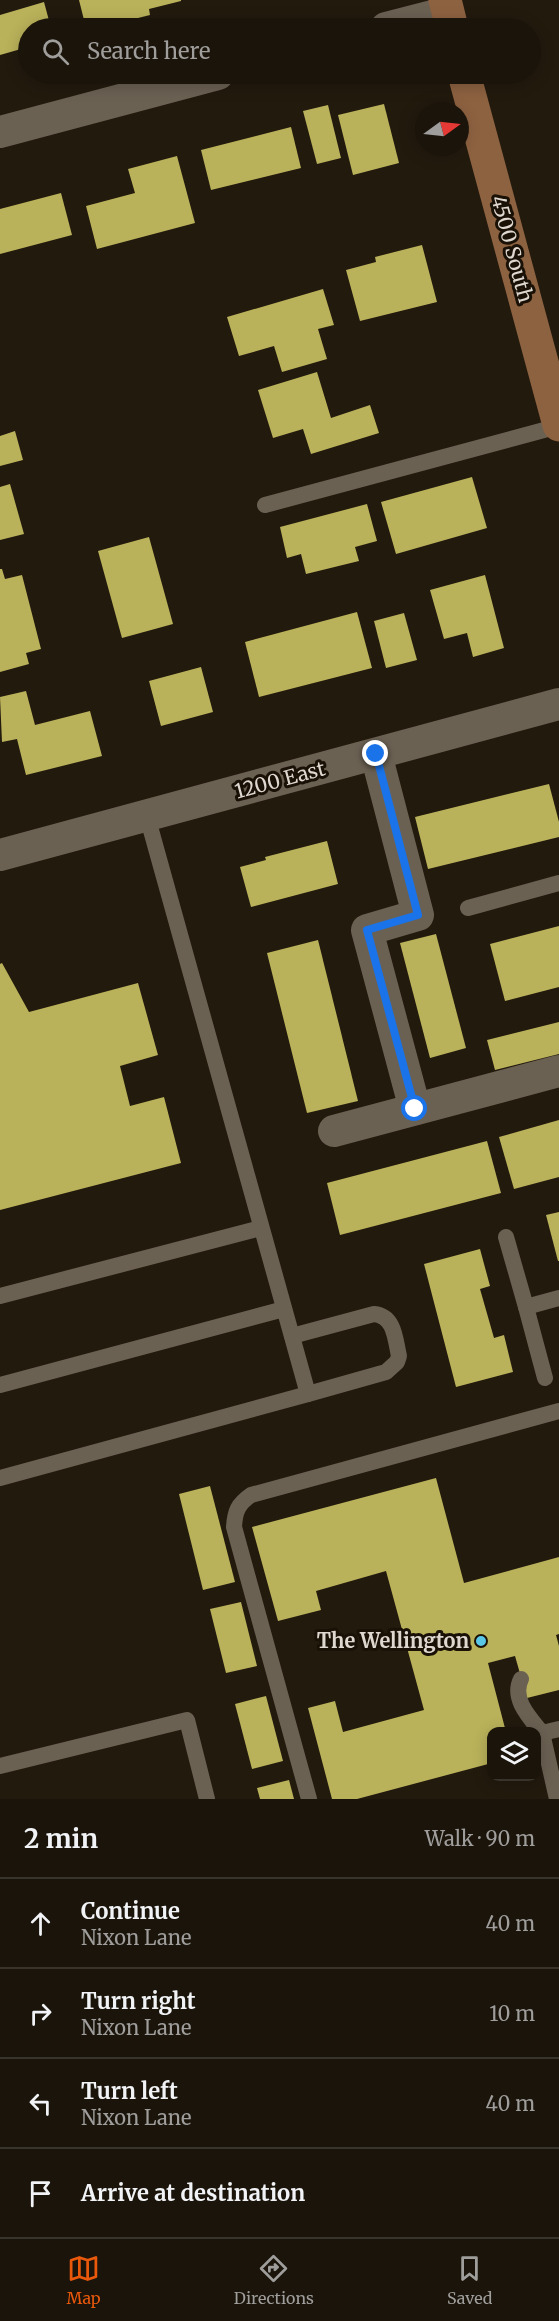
<!DOCTYPE html>
<meta charset="utf-8">
<style>
:root{--surface:#1a140a;--page:#231d13;--text:#f1f3f6;--muted:#9f9e9c;--line:#38332b;--accent:#ea580c}
body{margin:0;font-family:Merriweather,serif;background:var(--page);color:var(--text)}
.controls{position:absolute;right:18px;bottom:18px;display:grid;overflow:hidden;border-radius:12px;box-shadow:0 3px 15px #0003}
.controls button{width:54px;height:54px;display:grid;place-items:center;padding:0;border:0;border-bottom:2px solid var(--line);background:var(--surface);color:var(--text);font:30px sans-serif}
.compass{position:absolute;left:415px;top:102px;width:54px;height:54px;border-radius:50%;background:var(--surface);box-shadow:0 3px 15px #0003;rotate:75deg}
.stop{position:absolute;width:18px;height:18px;margin:-14px;border:4px solid #1a73e8;border-radius:50%;background:#fff}
.stop.end{background:#1a73e8;border-color:#fff;box-shadow:0 2px 6px #0008}
.list{margin:0;padding:0;list-style:none}
h2{display:flex;justify-content:space-between;align-items:center;height:78px;margin:0;padding:0 24px;font-size:26px}
h2 small{font-size:20px;font-weight:400;color:var(--muted)}
.list li{display:grid;grid-template-columns:39px 1fr auto;gap:18px;align-items:center;box-sizing:border-box;height:90px;padding:0 24px;border-top:2px solid var(--line)}
.list b{display:block;font-size:22px;white-space:nowrap}
.list p{margin:0;font-size:20px;white-space:nowrap;color:var(--muted)}
.list em{font-size:20px;font-style:normal;color:var(--muted)}
.icon{flex:none;width:33px;height:33px;fill:none;stroke:currentColor;stroke-width:2;stroke-linecap:round;stroke-linejoin:round}
.map{position:relative;flex:none;width:559px;height:1799px;overflow:hidden}
.search{position:absolute;background:var(--surface);box-shadow:0 3px 15px #0003;left:18px;right:18px;top:18px;height:66px;display:flex;align-items:center;gap:15px;box-sizing:border-box;padding:0 21px;border-radius:33px;color:var(--muted);font-size:22px}
.sheet{height:438px;background:var(--surface)}
nav{display:flex;justify-content:space-around;align-items:center;box-sizing:border-box;height:84px;border-top:2px solid var(--line);background:var(--surface);font-size:16px;color:var(--muted)}
nav a{display:grid;justify-items:center;gap:3px}
nav .on{color:var(--accent)}
.map>svg:first-child{display:block}
.building{fill:#bab25a}
.lines{fill:none;stroke-linecap:round;stroke-linejoin:round}
.service{stroke:#6b6153;stroke-width:16}
.minor{stroke:#6b6153;stroke-width:32}
.secondary{stroke:#8d6241;stroke-width:33}
.route{stroke:#1a73e8;stroke-width:8}
.poi-dot{fill:#5bc7e7;stroke:#1a1106;stroke-width:2}
.labels{text-anchor:middle;stroke-width:6;stroke-linejoin:round;paint-order:stroke}
.street-label{font-size:20px;fill:#ded8d0;stroke:#1a1106}
.poi-label{font-size:20px;font-weight:bold;fill:#ded8d0;stroke:#1a1106;text-anchor:end}
</style>
<div class="map">
<svg width="559" height="1799" viewBox="0 0 559 1799">
<rect width="100%" height="100%" fill="#231a0e"/>
<!-- building -->
<g class="building">
<polygon points="79,0 181,0 181,1 149,9 150,15 98,28 86,28"/>
<polygon points="44,2 51,28 28,28 28,47 0,55 0,15"/>
<polygon points="384,104 399,163 353,175 338,115"/>
<polygon points="328,105 341,158 317,164 303,111"/>
<polygon points="291,127 301,168 211,190 201,150"/>
<polygon points="177,156 195,223 97,249 86,206 135,193 128,169"/>
<polygon points="61,193 72,235 0,254 0,209"/>
<polygon points="422,245 437,302 360,321 346,270 376,262 375,257"/>
<polygon points="323,289 334,325 318,329 327,359 282,372 274,346 239,356 227,317"/>
<polygon points="317,372 331,418 370,405 379,433 311,454 303,429 273,438 258,390"/>
<polygon points="15,431 23,460 0,466 0,436"/>
<polygon points="472,477 487,528 396,554 381,502"/>
<polygon points="10,484 24,534 0,540 0,487"/>
<polygon points="367,504 377,541 355,547 359,561 306,574 301,554 287,558 280,527"/>
<polygon points="149,537 173,624 122,638 98,551"/>
<polygon points="0,569 2,569 5,579 22,575 41,649 26,653 29,664 0,672"/>
<polygon points="485,575 504,648 473,657 467,633 444,639 430,590"/>
<polygon points="357,612 372,668 259,697 245,642"/>
<polygon points="404,613 417,660 386,668 374,621"/>
<polygon points="201,667 213,712 161,726 149,681"/>
<polygon points="26,691 35,725 90,711 102,756 26,775 17,739 2,742 0,697"/>
<polygon points="549,784 559,822 559,837 428,869 415,817"/>
<polygon points="327,841 338,884 251,907 240,867 266,860 265,857"/>
<polygon points="559,926 559,987 505,1001 490,944"/>
<polygon points="436,934 466,1048 430,1058 400,943"/>
<polygon points="318,940 358,1101 307,1113 267,953"/>
<polygon points="2,963 29,1012 138,983 158,1055 120,1066 130,1106 164,1097 181,1163 0,1210 0,964"/>
<polygon points="559,1022 559,1054 495,1070 487,1040"/>
<polygon points="559,1120 559,1177 514,1189 499,1137"/>
<polygon points="487,1141 501,1193 340,1235 327,1183"/>
<polygon points="559,1212 559,1261 558,1261 546,1215"/>
<polygon points="480,1249 490,1286 480,1289 494,1338 504,1335 513,1372 456,1387 424,1264"/>
<polygon points="436,1478 464,1583 559,1557 559,1634 556,1635 559,1646 559,1690 527,1698 515,1656 488,1663 506,1732 492,1732 492,1763 357,1799 332,1799 308,1708 335,1701 343,1732 424,1710 386,1571 316,1591 321,1610 278,1621 252,1527"/>
<polygon points="210,1486 235,1582 203,1590 179,1494"/>
<polygon points="241,1602 257,1666 226,1673 210,1609"/>
<polygon points="266,1696 283,1761 252,1769 235,1704"/>
<polygon points="289,1780 294,1799 260,1799 257,1788"/>
</g>
<g class="lines">
<!-- service -->
<g class="service">
<polyline points="265,505 559,426"/>
<polyline points="468,908 559,883"/>
<polyline points="506,1237 526,1307"/>
<polyline points="0,1296 261,1228"/>
<path d="M292,1336l82,-22c21,2 21,25 25,42l-2,6 -11,10 -78,22"/>
<polyline points="545,1378 526,1307 559,1298"/>
<polyline points="0,1385 284,1309"/>
<polyline points="0,1478 308,1394 147,816"/>
<path d="M521,1679c-10,20 9,39 21,54"/>
<polyline points="0,1766 187,1720 207,1799"/>
<path d="M309,1799l-75,-272c1,-16 4,-23 17,-32l308,-84"/>
<polyline points="557,1799 542,1733 559,1729"/>
</g>
<!-- minor -->
<g class="minor">
<polyline points="386,28 448,12"/>
<polyline points="0,132 218,74"/>
<polyline points="376,754 418,915 367,930 415,1109"/>
<polyline points="0,855 559,704"/>
<polyline points="334,1131 559,1071"/>
</g>
<!-- secondary -->
<g class="secondary">
<polyline points="445,0 452,28"/>
<polyline points="464,74 559,425"/>
</g>
</g>
<g class="lines">
<!-- route -->
<polyline class="route" points="376,754 418,915 367,930 415,1109"/>
</g>
<!-- markers -->
<circle class="poi-dot" cx="481" cy="1641" r="6"/>
<g class="labels">
<!-- street labels -->
<g class="street-label">
<text transform="translate(512 249) rotate(75)" y="7">4500 South</text>
<text transform="translate(280 780) rotate(-15)" y="7">1200 East</text>
</g>
<!-- poi labels -->
<g class="poi-label">
<text x="469" y="1648">The Wellington</text>
</g>
</g>
</svg>
<div class="controls">
<button><svg class="icon" aria-label="layers" viewBox="0 0 24 24"><path d="M12 4l9 5-9 5-9-5zM3 14l9 5 9-5"/></svg></button>
</div>
<svg class="compass" viewBox="-18 -18 36 36"><path d="M0-13l5 13h-10z" fill="#e53935"/><path d="M0 13l5-13h-10z" fill="#9f9e9c"/></svg>
<div class="stop" style="left:415px;top:1109px"></div>
<div class="stop end" style="left:376px;top:754px"></div>
<div class="search"><svg class="icon" aria-label="search" viewBox="0 0 24 24"><circle cx="10" cy="10" r="6"/><path d="M15 15l6 6"/></svg>Search here</div>
</div>
<section class="sheet">
<h2>2 min<small>Walk · 90 m</small></h2>
<ul class="list">
<li><svg class="icon" aria-label="ahead" viewBox="0 0 24 24"><path d="M12 20V5M6 11l6-6 6 6"/></svg><div><b>Continue</b><p>Nixon Lane</p></div><em>40 m</em></li>
<li><svg class="icon" aria-label="right" viewBox="0 0 24 24"><path d="M7 20v-9h11M14 6l5 5-5 5"/></svg><div><b>Turn right</b><p>Nixon Lane</p></div><em>10 m</em></li>
<li><svg class="icon" aria-label="left" viewBox="0 0 24 24"><path d="M17 20v-9H6M10 6l-5 5 5 5"/></svg><div><b>Turn left</b><p>Nixon Lane</p></div><em>40 m</em></li>
<li><svg class="icon" aria-label="arrive" viewBox="0 0 24 24"><path d="M6 21V4h12l-3 4 3 4H6"/></svg><div><b>Arrive at destination</b></div></li>
</ul>
</section>
<nav>
<a class="on"><svg class="icon" aria-label="map" viewBox="0 0 24 24"><path d="M3 6l6-2 6 2 6-2v14l-6 2-6-2-6 2zM9 4v14M15 6v14"/></svg>Map</a>
<a><svg class="icon" aria-label="directions" viewBox="0 0 24 24"><path d="M12 3l9 9-9 9-9-9zM9 14v-3h6M13 9l2 2-2 2"/></svg>Directions</a>
<a><svg class="icon" aria-label="saved" viewBox="0 0 24 24"><path d="M7 4h10v16l-5-4-5 4z"/></svg>Saved</a>
</nav>
